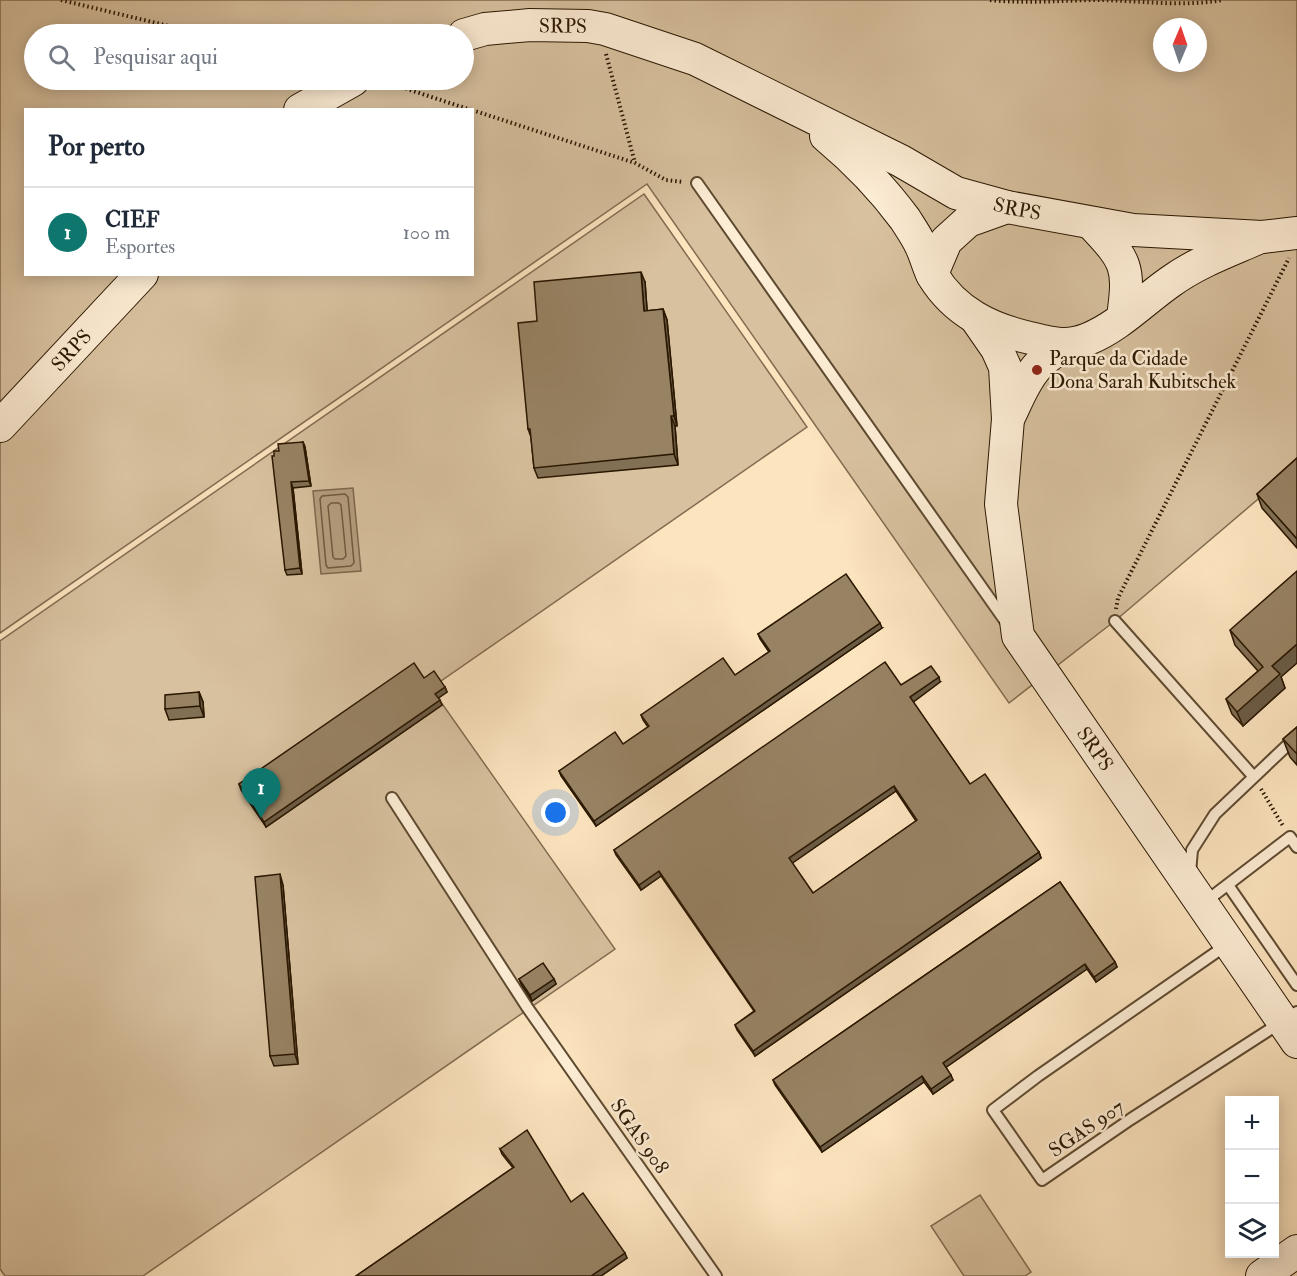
<!DOCTYPE html>
<html lang="pt">
<meta charset="utf-8">
<style>
:root{--surface:#fff;--page:#f2f2f3;--text:#1f2937;--muted:#747a83;--line:#e0e1e3;--accent:#0f766e}
body{margin:0;font-family:"IM FELL Double Pica",serif;background:var(--page);color:var(--text)}
.controls{position:absolute;right:18px;bottom:18px;display:grid;overflow:hidden;border-radius:0px;box-shadow:0 3px 15px #0003}
.controls button{width:54px;height:54px;display:grid;place-items:center;padding:0;border:0;border-bottom:2px solid var(--line);background:var(--surface);color:var(--text);font:30px sans-serif}
.compass{position:absolute;left:1153px;top:18px;width:54px;height:54px;border-radius:50%;background:var(--surface);box-shadow:0 3px 15px #0003;rotate:2deg}
.you{position:absolute;left:556px;top:813px;width:21px;height:21px;margin:-15px;border:4px solid #fff;border-radius:50%;background:#1a73e8;box-shadow:0 0 0 9px #1a73e833}
.badge{display:grid;place-items:center;width:39px;height:39px;border-radius:50%;background:var(--accent);color:#fff;font-size:20px;font-weight:700}
.pin{position:absolute;translate:-50% -50px;filter:drop-shadow(0 2px 3px #0008)}
.pin::after{content:'';position:absolute;top:32px;width:21px;height:18px;background:inherit;clip-path:polygon(0 0,100% 0,50% 100%)}
.list{margin:0;padding:0;list-style:none}
h2{display:flex;justify-content:space-between;align-items:center;height:78px;margin:0;padding:0 24px;font-size:26px}
h2 small{font-size:20px;font-weight:400;color:var(--muted)}
.list li{display:grid;grid-template-columns:39px 1fr auto;gap:18px;align-items:center;box-sizing:border-box;height:90px;padding:0 24px;border-top:2px solid var(--line)}
.list b{display:block;font-size:22px;white-space:nowrap}
.list p{margin:0;font-size:20px;white-space:nowrap;color:var(--muted)}
.list em{font-size:20px;font-style:normal;color:var(--muted)}
.icon{flex:none;width:33px;height:33px;fill:none;stroke:currentColor;stroke-width:2;stroke-linecap:round;stroke-linejoin:round}
.map{position:relative;flex:none;width:1297px;height:1276px;overflow:hidden}
.search{position:absolute;background:var(--surface);box-shadow:0 3px 15px #0003;left:24px;top:24px;width:450px;height:66px;display:flex;align-items:center;gap:15px;box-sizing:border-box;padding:0 21px;border-radius:33px;color:var(--muted);font-size:22px}
.panel{position:absolute;background:var(--surface);box-shadow:0 3px 15px #0003;left:24px;top:108px;width:450px;height:168px;border-radius:0px}
.map>svg:first-child{display:block}
.green{fill:#d8c19f;stroke:#816c50;stroke-width:1.5;fill-rule:evenodd}
.water{fill:#b59e7e;stroke:#7d684c;stroke-width:1.5}
.lines{fill:none;stroke-linecap:round;stroke-linejoin:round}
.shore{stroke:#705a3f;stroke-width:1.5}
.lane-casing{stroke:#5e4a30;stroke-width:14}
.secondary-casing{stroke:#2a1700;stroke-width:34}
.path{stroke:#2a1700;stroke-width:4;stroke-dasharray:1.5 3;stroke-linecap:butt}
.lane{stroke:#fdedd5;stroke-width:10}
.secondary{stroke:#fdedd5;stroke-width:32}
.wall{fill:#827055;stroke:#2a1700;stroke-width:1.5;fill-rule:evenodd}
.shaded-wall{fill:#6a5b45;stroke:#2a1700;stroke-width:1.5}
.building{fill:#978263;stroke:#2a1700;stroke-width:1.5;fill-rule:evenodd}
.poi-dot{fill:#8f2418;stroke:#fdedd5;stroke-width:2}
.labels{text-anchor:middle;stroke-width:5;stroke-linejoin:round;paint-order:stroke}
.street-label{font-size:20px;fill:#2a1700;stroke:#fdedd5}
.poi-label{font-size:20px;fill:#2a1700;stroke:#fdedd5;text-anchor:start}
</style>
<div class="map">
<svg width="1297" height="1276" viewBox="0 0 1297 1276">
<rect width="100%" height="100%" fill="#fce4bf"/>
<filter id="stains"><feTurbulence type="fractalNoise" baseFrequency=".00333" numOctaves="4"/><feColorMatrix values="0 0 0 0 .2 0 0 0 0 .09 0 0 0 0 .02 0 0 0 .5 -.17"/></filter>
<radialGradient id="worn" r=".72"><stop offset=".6" stop-color="#630" stop-opacity="0"/><stop offset="1" stop-color="#630" stop-opacity=".3"/></radialGradient>
<!-- green -->
<g class="green">
<path d="M0,0h1297v466l-181,154 -107,83 -362,-519 -647,449zM1162,27h36v36h-36zM34,34h430v46h-430zM26,110h446v164h-446z"/>
<polygon points="644,194 807,427 431,688 615,949 143,1276 5,1276 0,1269 0,641"/>
<polygon points="980,1195 1031,1272 1025,1276 964,1276 931,1226"/>
</g>
<!-- water -->
<polygon class="water" points="353,488 361,571 321,574 313,491"/>
<g class="lines">
<!-- shore -->
<g class="shore">
<polygon points="345,494 348,497 354,563 351,566 328,568 326,565 320,499 322,496"/>
<polygon points="331,503 339,503 341,505 346,556 343,559 335,559 333,557 328,506"/>
</g>
<defs>
<g id="lane">
<polyline points="697,183 1006,622"/>
<polyline points="1115,621 1253,776"/>
<polyline points="392,798 527,1007 716,1276"/>
<polyline points="1190,873 1192,850 1215,814 1297,736"/>
<polyline points="1228,885 1297,985"/>
<polyline points="1205,902 1290,837 1297,847"/>
<polyline points="1228,944 1038,1076 993,1110 1042,1180 1131,1119 1297,1012"/>
</g>
<g id="secondary">
<path id="s1" d="M464,35l21,-6 45,-4 58,1 17,3 90,30 206,102 55,32 51,14 126,23 129,7 35,-4"/>
<polyline points="300,110 353,80"/>
<path d="M826,136c30,25 56,52 79,83 5,8 12,18 16,27 5,10 7,21 12,30 22,36 57,53 97,62 21,5 36,10 58,1 30,-12 55,-38 82,-57 26,-19 56,-30 86,-43"/>
<path d="M1092,224c35,37 38,43 31,93"/>
<polyline points="932,274 946,241 968,221 1007,207"/>
<path id="s2" d="M977,320l20,29 8,18 3,52 -7,85 17,132 279,406"/>
<path d="M1010,415c9,-19 18,-42 35,-56 6,-6 13,-9 20,-14"/>
<path id="s3" d="M0,426l142,-152"/>
<polyline points="1262,1276 1297,1251"/>
</g>
</defs>
<!-- lane casing -->
<use href="#lane" class="lane-casing"/>
<!-- secondary casing -->
<use href="#secondary" class="secondary-casing"/>
<!-- path -->
<g class="path">
<polyline points="61,0 202,34"/>
<path d="M990,0c38,4 74,0 112,0 40,1 81,7 121,0"/>
<polyline points="606,54 635,163"/>
<polyline points="380,80 471,110"/>
<polyline points="472,110 635,163 666,180 684,182"/>
<polyline points="1116,609 1118,598 1289,258"/>
<polyline points="1261,789 1283,826"/>
</g>
<!-- lane -->
<use href="#lane" class="lane"/>
<!-- secondary -->
<use href="#secondary" class="secondary"/>
</g>
<!-- wall -->
<g class="wall">
<polygon points="645,282 647,311 663,309 667,320 677,426 675,426 678,465 538,478 534,468 531,437 528,429 537,321"/>
<polygon points="303,442 305,447 311,486 293,488 302,574 287,575 285,570 279,451"/>
<polygon points="1297,458 1297,548 1262,508 1257,494"/>
<polygon points="882,628 596,826 561,776 559,771 623,744 648,727 643,720 641,715 735,675 769,652 760,639 758,634"/>
<polygon points="1230,630 1281,677 1285,688 1243,726 1232,714 1226,699 1258,671 1235,645"/>
<path d="M940,682l-27,20 57,82 69,68 2,6 -286,198 -18,-26 -2,-5 19,-14 -93,-135 -20,14 -25,-35 -2,-5 287,-165zM896,791l20,30 -103,72 -21,-30z"/>
<polygon points="445,687 447,692 438,698 442,705 266,827 241,790 239,784"/>
<polygon points="199,692 203,702 204,717 169,720 165,709"/>
<polygon points="1297,727 1297,765 1290,757 1283,739"/>
<polygon points="1060,882 1115,962 1117,967 1096,982 1087,969 946,1067 953,1080 933,1094 924,1082 822,1152 775,1085 773,1080"/>
<polygon points="283,885 298,1064 274,1066 270,1056"/>
<polygon points="519,979 554,979 556,984 532,1001 521,984"/>
<polygon points="500,1149 571,1202 627,1258 601,1276 356,1276 513,1168 502,1154"/>
</g>
<!-- shaded-wall -->
<g class="shaded-wall">
<polygon points="641,272 645,282 648,321 644,311"/>
<polygon points="663,309 667,320 677,426 674,416"/>
<polygon points="671,416 675,426 678,465 674,454"/>
<polygon points="303,442 305,447 311,486 309,481"/>
<polygon points="291,482 293,488 302,574 300,568"/>
<polygon points="880,623 882,628 596,826 594,821"/>
<polygon points="1297,644 1297,663 1281,677 1285,688 1243,726 1237,712 1272,666"/>
<polygon points="939,677 940,682 912,703 910,697"/>
<polygon points="445,687 447,692 437,699 435,694"/>
<polygon points="199,692 203,702 204,717 200,706"/>
<polygon points="440,700 442,705 266,827 264,822"/>
<polygon points="894,786 896,791 791,864 789,858"/>
<polygon points="1039,852 1041,858 755,1056 753,1051"/>
<polygon points="659,871 661,876 641,890 639,885"/>
<polygon points="280,874 283,885 298,1064 295,1054"/>
<polygon points="1115,962 1117,967 1096,982 1094,977"/>
<polygon points="1085,964 1087,969 945,1068 943,1063"/>
<polygon points="554,979 556,984 532,1001 530,995"/>
<polygon points="951,1075 953,1080 933,1094 931,1089"/>
<polygon points="922,1076 924,1082 822,1152 820,1147"/>
<polygon points="625,1253 627,1258 601,1276 591,1276"/>
</g>
<!-- building -->
<g class="building">
<polygon points="641,272 644,311 663,309 674,416 671,416 674,454 534,468 530,429 528,429 518,323 537,321 534,282"/>
<polygon points="303,442 309,481 291,482 300,568 285,570 272,456 274,456 274,451 279,451 278,444"/>
<polygon points="1297,458 1297,539 1257,494"/>
<polygon points="1297,571 1297,644 1272,666 1280,674 1237,712 1226,699 1263,667 1230,630"/>
<polygon points="846,574 880,623 594,821 559,771 615,732 623,744 649,726 641,715 723,658 735,675 770,651 758,634"/>
<path d="M885,662l16,23 30,-19 8,11 -29,20 60,87 15,-10 54,78 -286,199 -18,-26 20,-14 -96,-140 -20,14 -25,-35zM894,786l23,34 -104,73 -24,-35z"/>
<polygon points="414,663 424,678 434,671 445,687 435,694 440,700 264,822 239,784"/>
<polygon points="199,692 200,706 165,709 165,695"/>
<polygon points="1297,727 1297,754 1283,739"/>
<polygon points="280,874 295,1054 270,1056 255,877"/>
<polygon points="1060,882 1115,962 1094,977 1085,964 943,1063 951,1075 931,1089 922,1076 820,1147 773,1080"/>
<polygon points="543,963 554,979 530,995 519,979"/>
<polygon points="527,1130 571,1202 583,1193 625,1253 591,1276 356,1276 514,1167 500,1149"/>
</g>
<!-- markers -->
<circle class="poi-dot" cx="1037" cy="370" r="6"/>
<g class="labels">
<!-- street labels -->
<g class="street-label">
<text dy="7" stroke="none"><textPath href="#s1" startOffset="100">SRPS</textPath></text>
<text dy="7" stroke="none"><textPath href="#s1" startOffset="594">SRPS</textPath></text>
<text dy="7" stroke="none"><textPath href="#s3" startOffset="104">SRPS</textPath></text>
<text dy="7" stroke="none"><textPath href="#s2" startOffset="462">SRPS</textPath></text>
<text transform="translate(1086 1128) rotate(-34)" y="7">SGAS 907</text>
<text transform="translate(640 1136) rotate(55)" y="7">SGAS 908</text>
</g>
<!-- poi labels -->
<g class="poi-label">
<text x="1049" y="365">Parque da Cidade<tspan x="1049" dy="23">Dona Sarah Kubitschek</tspan></text>
</g>
</g>
<rect width="100%" height="100%" filter="url(#stains)"/>
<rect width="100%" height="100%" fill="url(#worn)"/>
</svg>
<div class="controls">
<button>+</button>
<button>−</button>
<button><svg class="icon" aria-label="layers" viewBox="0 0 24 24"><path d="M12 4l9 5-9 5-9-5zM3 14l9 5 9-5"/></svg></button>
</div>
<svg class="compass" viewBox="-18 -18 36 36"><path d="M0-13l5 13h-10z" fill="#e53935"/><path d="M0 13l5-13h-10z" fill="#747a83"/></svg>
<div class="you"></div>
<div class="pin badge" style="left:261px;top:818px">1</div>
<div class="search"><svg class="icon" aria-label="search" viewBox="0 0 24 24"><circle cx="10" cy="10" r="6"/><path d="M15 15l6 6"/></svg>Pesquisar aqui</div>
<section class="panel">
<h2>Por perto<small></small></h2>
<ul class="list">
<li><span class="badge">1</span><div><b>CIEF</b><p>Esportes</p></div><em>100 m</em></li>
</ul>
</section>
</div>
